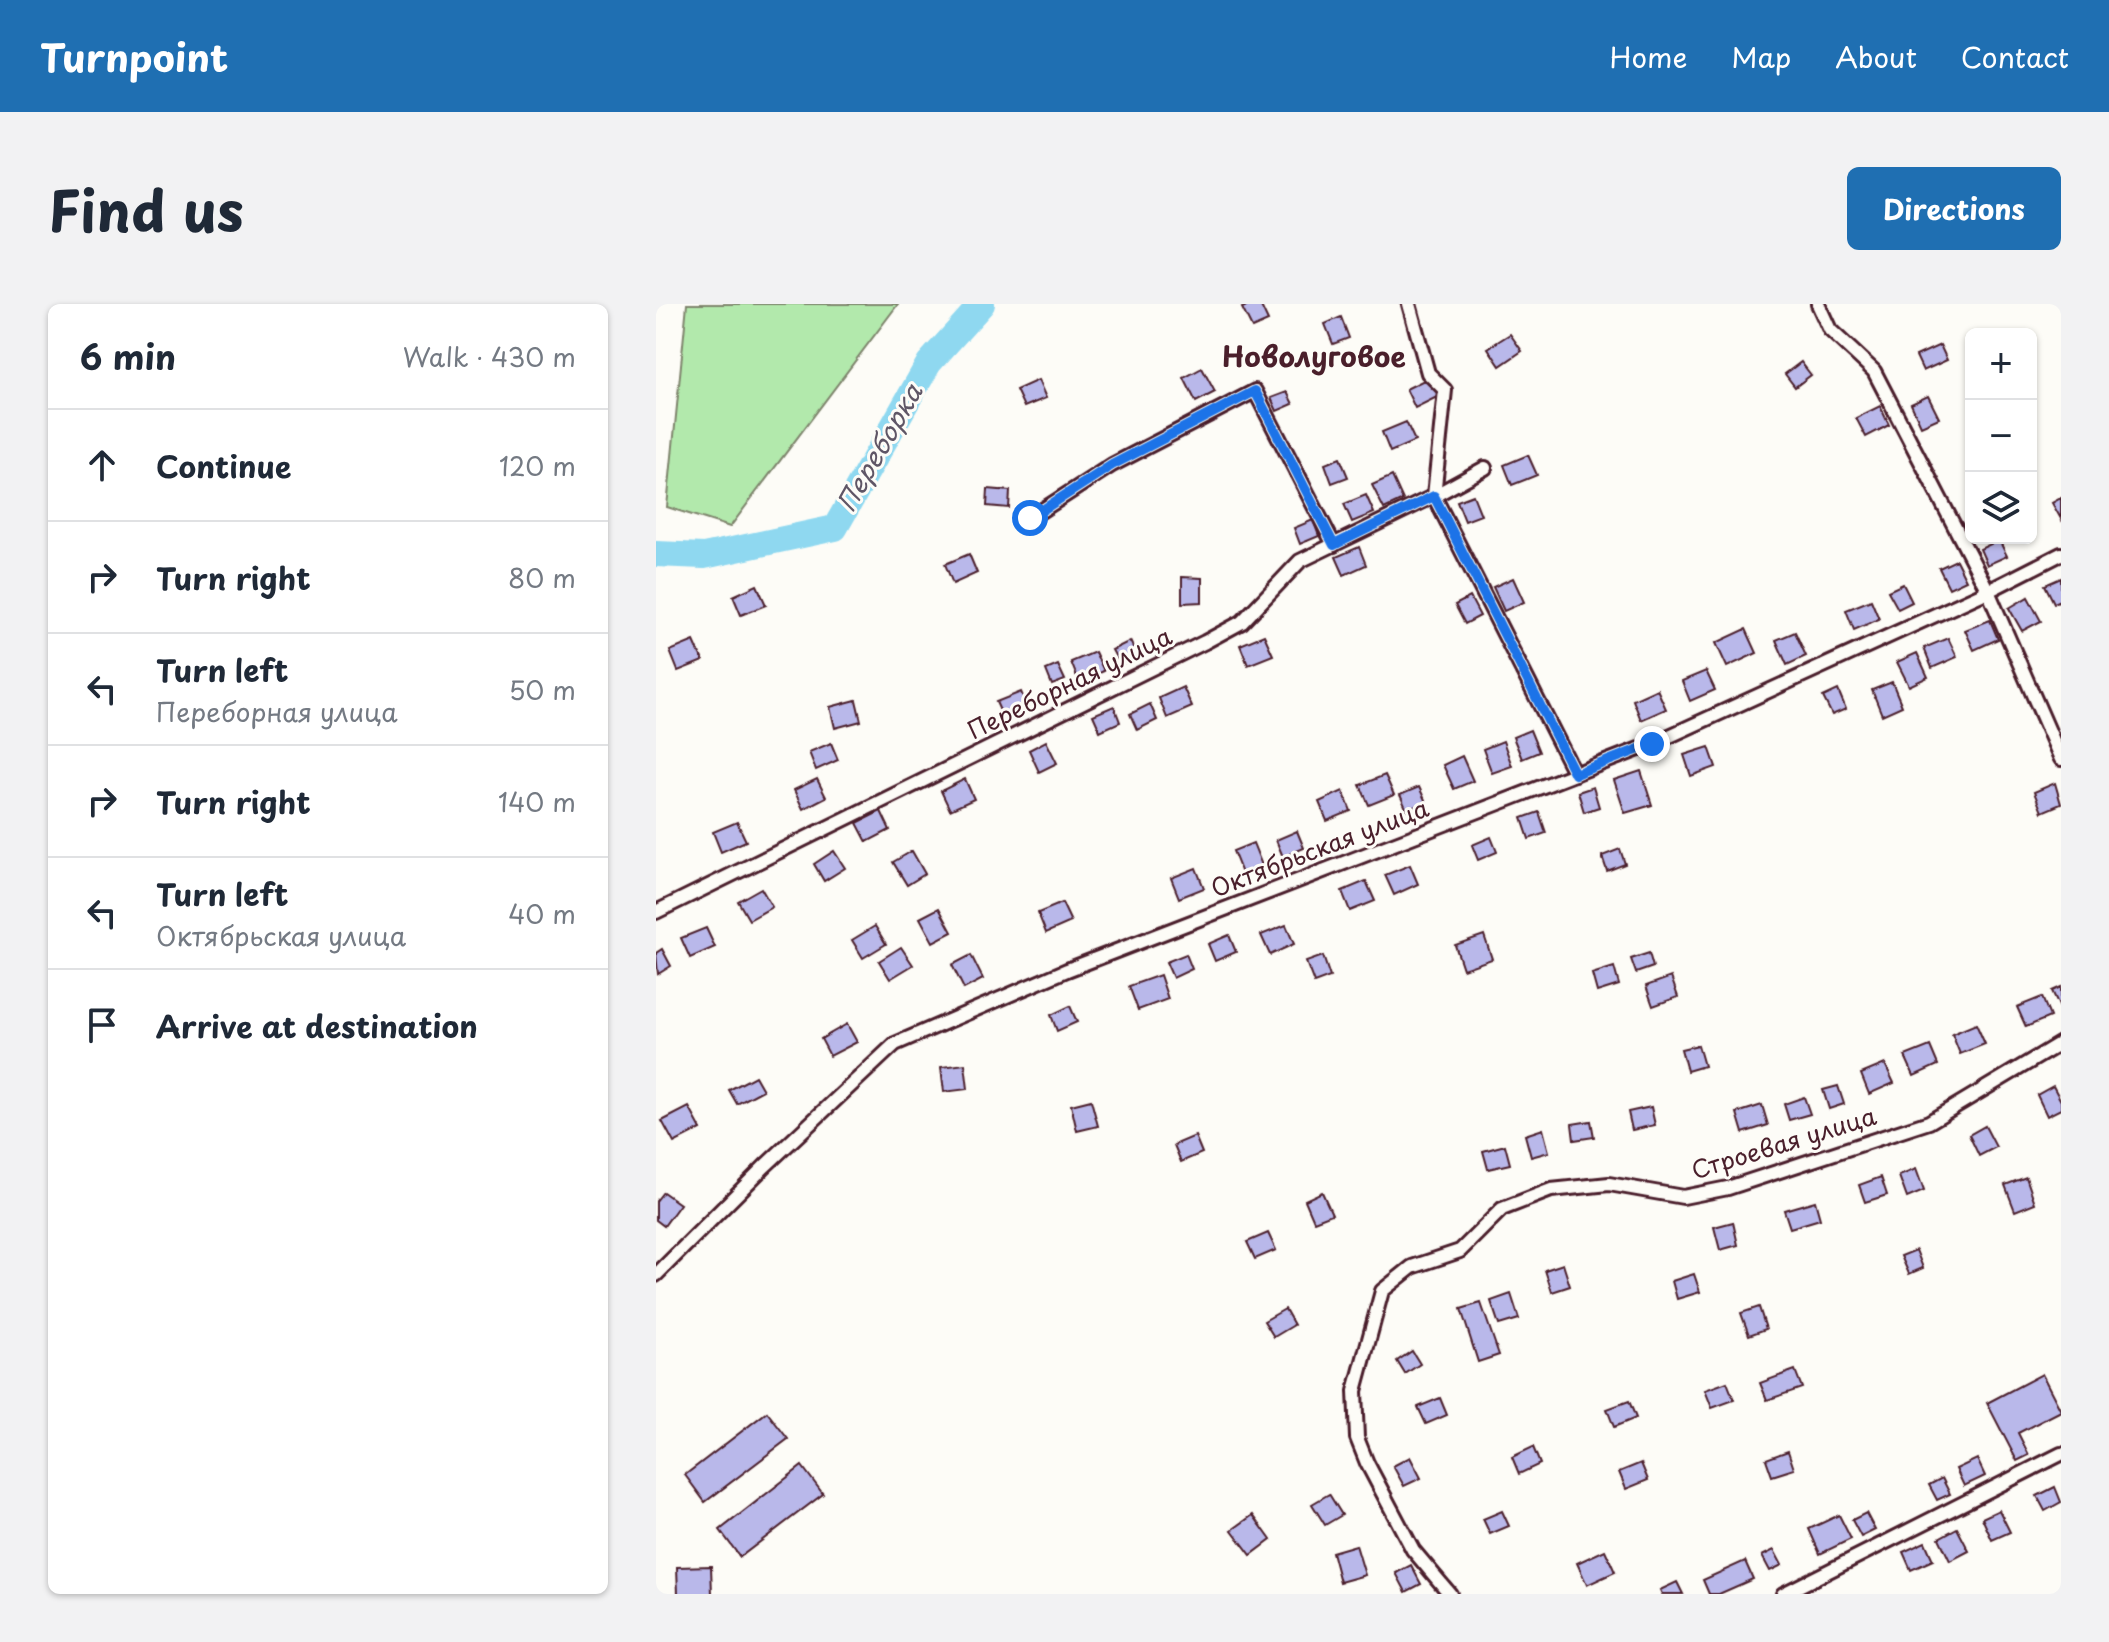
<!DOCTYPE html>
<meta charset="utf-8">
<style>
:root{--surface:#fff;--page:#f2f2f3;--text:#1f2937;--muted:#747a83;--line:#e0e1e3;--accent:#1f6fb2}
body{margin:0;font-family:"Playpen Sans",sans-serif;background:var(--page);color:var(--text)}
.controls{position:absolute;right:24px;top:24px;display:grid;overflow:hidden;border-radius:12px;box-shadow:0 2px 6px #0004}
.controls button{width:72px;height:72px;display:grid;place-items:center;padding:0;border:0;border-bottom:2px solid var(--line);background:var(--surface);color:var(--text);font:40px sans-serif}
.stop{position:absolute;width:24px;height:24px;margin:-18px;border:6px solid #1a73e8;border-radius:50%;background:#fff}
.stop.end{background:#1a73e8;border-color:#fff;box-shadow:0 2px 8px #0008}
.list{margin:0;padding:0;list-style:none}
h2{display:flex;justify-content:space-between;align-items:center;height:104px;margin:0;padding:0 32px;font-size:34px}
h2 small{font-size:26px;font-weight:400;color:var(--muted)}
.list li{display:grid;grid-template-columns:52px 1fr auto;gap:24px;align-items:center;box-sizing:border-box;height:112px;padding:0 32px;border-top:2px solid var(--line)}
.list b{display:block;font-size:30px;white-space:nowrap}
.list p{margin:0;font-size:26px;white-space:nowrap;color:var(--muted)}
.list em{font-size:26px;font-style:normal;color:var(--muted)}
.icon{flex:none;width:44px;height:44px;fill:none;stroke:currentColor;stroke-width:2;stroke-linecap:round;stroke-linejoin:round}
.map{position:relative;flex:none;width:1405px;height:1290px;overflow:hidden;border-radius:12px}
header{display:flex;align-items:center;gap:48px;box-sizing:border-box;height:112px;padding:0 40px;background:var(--accent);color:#fff}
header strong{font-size:38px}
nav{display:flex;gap:44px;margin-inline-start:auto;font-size:28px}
.intro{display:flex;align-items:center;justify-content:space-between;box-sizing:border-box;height:192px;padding:0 48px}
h1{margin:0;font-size:56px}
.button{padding:20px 36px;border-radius:12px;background:var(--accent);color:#fff;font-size:28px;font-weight:700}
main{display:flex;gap:48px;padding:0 48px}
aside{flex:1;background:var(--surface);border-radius:12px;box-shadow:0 2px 6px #0004}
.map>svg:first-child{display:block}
.green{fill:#b2e9ac;stroke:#7e846c;stroke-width:2}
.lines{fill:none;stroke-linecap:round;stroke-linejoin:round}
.river{stroke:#8fd8f0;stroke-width:26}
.building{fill:#b9b8ea;stroke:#4a1f2b;stroke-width:2}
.minor-casing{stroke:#4a1f2b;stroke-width:18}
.minor{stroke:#fdfcf7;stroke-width:12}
.route{stroke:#1a73e8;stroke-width:10}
.labels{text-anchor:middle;stroke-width:6;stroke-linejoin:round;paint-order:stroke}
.street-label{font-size:24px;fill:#4a1f2b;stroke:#fdfcf7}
.water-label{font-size:26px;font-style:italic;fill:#5f5666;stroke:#fdfcf7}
.quarter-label{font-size:28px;font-weight:bold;fill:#4a1f2b;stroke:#fdfcf7}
</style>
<header>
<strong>Turnpoint</strong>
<nav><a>Home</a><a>Map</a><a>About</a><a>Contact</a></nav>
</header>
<div class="intro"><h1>Find us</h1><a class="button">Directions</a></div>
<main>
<aside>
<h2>6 min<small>Walk · 430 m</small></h2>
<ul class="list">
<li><svg class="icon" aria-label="ahead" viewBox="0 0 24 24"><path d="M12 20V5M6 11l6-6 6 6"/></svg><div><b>Continue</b></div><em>120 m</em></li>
<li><svg class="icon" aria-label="right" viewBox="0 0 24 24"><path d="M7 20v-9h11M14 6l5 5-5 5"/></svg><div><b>Turn right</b></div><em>80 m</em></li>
<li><svg class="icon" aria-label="left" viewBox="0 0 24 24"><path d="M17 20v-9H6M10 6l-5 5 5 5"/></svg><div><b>Turn left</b><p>Переборная улица</p></div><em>50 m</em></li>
<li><svg class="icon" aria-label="right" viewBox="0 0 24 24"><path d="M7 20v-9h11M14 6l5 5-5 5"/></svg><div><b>Turn right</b></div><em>140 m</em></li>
<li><svg class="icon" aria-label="left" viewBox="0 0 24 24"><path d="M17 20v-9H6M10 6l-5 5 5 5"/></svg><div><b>Turn left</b><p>Октябрьская улица</p></div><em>40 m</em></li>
<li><svg class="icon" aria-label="arrive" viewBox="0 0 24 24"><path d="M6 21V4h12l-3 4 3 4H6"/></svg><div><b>Arrive at destination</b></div></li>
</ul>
</aside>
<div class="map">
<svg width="1405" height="1290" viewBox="0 0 1405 1290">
<rect width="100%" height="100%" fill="#fdfcf7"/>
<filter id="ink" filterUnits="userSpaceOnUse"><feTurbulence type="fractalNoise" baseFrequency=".0125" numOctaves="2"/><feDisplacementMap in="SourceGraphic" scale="16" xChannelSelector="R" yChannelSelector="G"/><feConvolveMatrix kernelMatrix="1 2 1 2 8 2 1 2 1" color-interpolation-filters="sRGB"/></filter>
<g filter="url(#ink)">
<!-- green -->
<polygon class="green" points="31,0 242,0 74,223 11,203"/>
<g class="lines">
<!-- river -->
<polyline class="river" points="0,250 48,252 179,224 273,59 326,0"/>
</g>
<!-- building -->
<g class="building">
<polygon points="595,0 604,0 612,17 596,24 586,4"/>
<polygon points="685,13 693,34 677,40 669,20"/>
<polygon points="854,30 866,47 844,62 832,44"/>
<polygon points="1284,41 1291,56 1267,67 1260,52"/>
<polygon points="1145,58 1155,71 1139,83 1129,70"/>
<polygon points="546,64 559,88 540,98 528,74"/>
<polygon points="774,73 783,92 759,104 750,85"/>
<polygon points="382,76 390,94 368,103 360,86"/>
<polygon points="631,88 637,100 621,107 615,94"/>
<polygon points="1272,92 1283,114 1265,122 1255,100"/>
<polygon points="1224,102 1233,121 1210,133 1200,114"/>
<polygon points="750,118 759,137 734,148 726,128"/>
<polygon points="872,151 881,171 856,181 848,161"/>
<polygon points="684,154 692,173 676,179 669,160"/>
<polygon points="736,172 747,196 728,205 716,181"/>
<polygon points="332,185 354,187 353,204 331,202"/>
<polygon points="710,191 718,209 696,218 688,200"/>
<polygon points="817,191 825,211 809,217 801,197"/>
<polygon points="1405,194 1405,215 1396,199"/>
<polygon points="657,216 663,232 644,240 638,224"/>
<polygon points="1343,236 1351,252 1331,261 1324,245"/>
<polygon points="703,243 710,261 688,271 680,253"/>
<polygon points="313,250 321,269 297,280 289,260"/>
<polygon points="1300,256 1310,276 1293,284 1283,264"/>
<polygon points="526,273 546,274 546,298 526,299"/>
<polygon points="857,274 868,298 848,307 837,283"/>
<polygon points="1405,274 1405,296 1398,299 1389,281"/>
<polygon points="1247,280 1256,298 1242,305 1232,287"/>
<polygon points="101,281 110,301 85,311 77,292"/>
<polygon points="814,293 824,312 809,320 799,301"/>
<polygon points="1372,293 1385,317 1366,327 1353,304"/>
<polygon points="1215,296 1223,315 1198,326 1190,306"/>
<polygon points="1334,316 1342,335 1318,346 1309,326"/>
<polygon points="1090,325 1101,349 1071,363 1060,339"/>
<polygon points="1139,328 1150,352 1131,361 1120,336"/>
<polygon points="608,331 617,351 592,361 584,341"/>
<polygon points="1292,334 1301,353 1276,364 1268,344"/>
<polygon points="38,337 47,357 22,367 14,347"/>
<polygon points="474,337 481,352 464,361 456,346"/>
<polygon points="439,348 448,367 423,378 415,358"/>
<polygon points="1261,349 1272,373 1253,382 1241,358"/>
<polygon points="402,361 409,376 396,381 390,366"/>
<polygon points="1050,367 1059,386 1034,397 1026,377"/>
<polygon points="1236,378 1246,402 1226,411 1216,386"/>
<polygon points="527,383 536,403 511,414 503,394"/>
<polygon points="1001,385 1010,405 985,416 977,396"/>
<polygon points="1182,386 1190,405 1176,411 1167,393"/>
<polygon points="365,388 373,407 349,418 340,398"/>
<polygon points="200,396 205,417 179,424 174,403"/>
<polygon points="494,400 501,416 481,426 474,410"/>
<polygon points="458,402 464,418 444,427 437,411"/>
<polygon points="874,426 883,448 866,455 857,433"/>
<polygon points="390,437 401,459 383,468 373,446"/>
<polygon points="847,437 856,462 836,469 827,445"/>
<polygon points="175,439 182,456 160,466 153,448"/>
<polygon points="1053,443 1060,463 1035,472 1028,451"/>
<polygon points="806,452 817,477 798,485 787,461"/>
<polygon points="985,467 996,501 969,509 958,476"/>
<polygon points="729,471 738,491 713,501 704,481"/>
<polygon points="161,475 170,493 147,505 138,486"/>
<polygon points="309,475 318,495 294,506 285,487"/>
<polygon points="1399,479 1405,500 1386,508 1378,488"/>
<polygon points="763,483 770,498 751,506 744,491"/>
<polygon points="937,483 943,503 928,508 922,488"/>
<polygon points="687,487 695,507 671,517 663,498"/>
<polygon points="225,507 234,526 211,538 201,519"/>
<polygon points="883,508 890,529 873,535 866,514"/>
<polygon points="81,518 90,537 65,548 57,528"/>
<polygon points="641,527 648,544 627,553 620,536"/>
<polygon points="835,533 841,548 822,556 816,541"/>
<polygon points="597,539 607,564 587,572 577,547"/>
<polygon points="964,545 969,560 951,567 946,552"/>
<polygon points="178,547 189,564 168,577 158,560"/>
<polygon points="256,547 269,570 251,581 237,558"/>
<polygon points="754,561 762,580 738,591 729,571"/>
<polygon points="540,564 548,584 523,594 515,574"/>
<polygon points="710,577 719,597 694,607 686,587"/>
<polygon points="105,584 116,603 93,616 82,597"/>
<polygon points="406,599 415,618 390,629 382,609"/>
<polygon points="283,604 296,628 277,638 264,614"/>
<polygon points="630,621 638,640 614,651 605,631"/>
<polygon points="219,622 230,640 207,654 196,636"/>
<polygon points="50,624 59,643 34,654 25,634"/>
<polygon points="573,631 580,648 559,657 552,640"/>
<polygon points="828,631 836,655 807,665 799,641"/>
<polygon points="245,643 257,661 234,675 223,657"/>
<polygon points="6,645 15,662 2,670 0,649"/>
<polygon points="993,649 997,663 980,669 975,655"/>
<polygon points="530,650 536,665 517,674 510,658"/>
<polygon points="315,651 327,675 308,685 296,661"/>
<polygon points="667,652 674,673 658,679 650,658"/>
<polygon points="958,663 963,681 941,688 936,670"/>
<polygon points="504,671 512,695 482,706 473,682"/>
<polygon points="1015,673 1022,693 997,702 990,682"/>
<polygon points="1405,683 1405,706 1396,687"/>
<polygon points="1386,693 1394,713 1370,723 1361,703"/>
<polygon points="414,702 421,718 401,727 395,711"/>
<polygon points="191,720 201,738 174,752 165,735"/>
<polygon points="1320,720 1329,740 1304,750 1296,730"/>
<polygon points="1042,741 1048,762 1031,767 1025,745"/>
<polygon points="1274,742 1282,761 1258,772 1249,752"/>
<polygon points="309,760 312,785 288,788 285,763"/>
<polygon points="1229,760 1238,779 1213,790 1205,770"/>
<polygon points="99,772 107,786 81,800 73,786"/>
<polygon points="1182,782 1188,800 1173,805 1167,786"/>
<polygon points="1397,782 1405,797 1405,805 1391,812 1381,791"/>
<polygon points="1148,793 1154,810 1133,816 1128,800"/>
<polygon points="435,796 442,822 421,827 415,801"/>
<polygon points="1106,801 1112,821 1087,829 1081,809"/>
<polygon points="33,803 45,825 18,839 6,817"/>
<polygon points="995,803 999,821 976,826 972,808"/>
<polygon points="935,817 938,833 918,836 916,820"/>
<polygon points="1329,822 1340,843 1323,852 1313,831"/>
<polygon points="887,825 893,848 875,853 869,831"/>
<polygon points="539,832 546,849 525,858 518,841"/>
<polygon points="849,841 854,860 832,865 827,847"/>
<polygon points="1260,865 1268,887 1251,894 1243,872"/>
<polygon points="1225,873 1231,891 1209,898 1203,881"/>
<polygon points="1370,873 1379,899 1359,907 1349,881"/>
<polygon points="7,888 24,900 8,922 0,916 0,897"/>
<polygon points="666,888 676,910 658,917 649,896"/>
<polygon points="1159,897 1164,915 1134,924 1128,906"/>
<polygon points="1077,918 1082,941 1064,946 1058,923"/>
<polygon points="612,929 620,946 599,955 591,938"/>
<polygon points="1260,946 1267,964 1253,970 1245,952"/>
<polygon points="907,960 914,982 896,988 889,966"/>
<polygon points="1038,970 1044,988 1021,995 1016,977"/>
<polygon points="855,990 863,1015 843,1021 835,997"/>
<polygon points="825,999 843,1051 822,1058 805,1005"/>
<polygon points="1103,1003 1110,1025 1093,1031 1085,1009"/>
<polygon points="629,1005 638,1021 618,1033 608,1017"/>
<polygon points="756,1047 764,1060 749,1070 741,1057"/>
<polygon points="1139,1066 1146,1084 1111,1096 1104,1079"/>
<polygon points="1386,1070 1405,1107 1362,1129 1373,1151 1361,1157 1331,1099"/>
<polygon points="1071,1078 1078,1096 1056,1104 1049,1086"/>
<polygon points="784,1094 791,1111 770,1120 762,1103"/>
<polygon points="973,1097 980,1114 958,1123 951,1105"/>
<polygon points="111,1108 132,1135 49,1198 29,1171"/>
<polygon points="877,1143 884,1160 863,1170 856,1153"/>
<polygon points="1132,1147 1138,1165 1116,1172 1110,1155"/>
<polygon points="754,1153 765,1174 748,1182 737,1162"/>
<polygon points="1321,1155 1329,1172 1308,1182 1300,1165"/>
<polygon points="985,1159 992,1176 970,1185 963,1168"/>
<polygon points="146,1162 167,1190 84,1253 64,1226"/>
<polygon points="1286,1174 1294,1190 1281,1196 1273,1181"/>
<polygon points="1399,1183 1405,1198 1389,1207 1381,1192"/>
<polygon points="673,1190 686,1211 669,1221 656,1200"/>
<polygon points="1343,1206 1354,1228 1336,1236 1326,1214"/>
<polygon points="846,1207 853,1222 834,1230 827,1215"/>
<polygon points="1210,1209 1219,1226 1205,1233 1196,1216"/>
<polygon points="597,1211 615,1236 595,1251 576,1226"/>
<polygon points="1183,1211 1195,1235 1164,1250 1153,1225"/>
<polygon points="1301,1224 1313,1247 1294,1257 1283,1234"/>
<polygon points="1269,1238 1277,1256 1255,1266 1247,1248"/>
<polygon points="700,1241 709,1271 684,1278 676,1248"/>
<polygon points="949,1246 959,1268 931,1281 921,1259"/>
<polygon points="1118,1246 1126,1261 1114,1267 1106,1252"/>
<polygon points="1089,1257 1097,1275 1063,1290 1053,1290 1047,1276"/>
<polygon points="755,1261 765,1280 750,1288 740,1269"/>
<polygon points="55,1262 56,1290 22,1290 21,1263"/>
<polygon points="1021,1278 1027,1290 1006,1290 1004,1286"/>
</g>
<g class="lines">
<defs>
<g id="minor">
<polyline points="753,0 772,69 789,86 778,192 919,470"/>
<polyline points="1162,0 1174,26 1218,67 1332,287 1405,455"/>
<polyline points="374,214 456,161 599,87 678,241"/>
<polyline points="0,608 549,338 586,318 644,257 778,192 829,164"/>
<polyline points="0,971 109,862 239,740 411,666 996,440 1332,287 1405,250"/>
<polyline points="794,1290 757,1246 711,1159 701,1134 699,1087 726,987 756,963 804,947 846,905 895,886 953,880 1027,893 1072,884 1273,818 1405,739"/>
<polyline points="1127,1290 1405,1150"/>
</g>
</defs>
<!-- minor casing -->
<use href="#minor" class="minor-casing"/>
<!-- minor -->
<use href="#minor" class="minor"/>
</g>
</g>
<g class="lines" filter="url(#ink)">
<!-- route -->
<polyline class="route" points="374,214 456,161 599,87 678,241 778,192 919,470 996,440"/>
</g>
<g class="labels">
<!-- street labels -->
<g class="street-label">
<text transform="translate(414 380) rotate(-26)" y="8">Переборная улица</text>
<text transform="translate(664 545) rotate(-21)" y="8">Октябрьская улица</text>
<text transform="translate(1128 840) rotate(-17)" y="8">Строевая улица</text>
</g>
<!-- water labels -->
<g class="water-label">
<text transform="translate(224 144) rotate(-60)" y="9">Переборка</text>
</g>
<!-- quarter labels -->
<g class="quarter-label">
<text x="658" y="63">Новолуговое</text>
</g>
</g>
</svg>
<div class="controls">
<button>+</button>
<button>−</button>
<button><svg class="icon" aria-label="layers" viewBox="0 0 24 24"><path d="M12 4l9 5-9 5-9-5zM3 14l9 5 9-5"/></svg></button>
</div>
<div class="stop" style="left:374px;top:214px"></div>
<div class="stop end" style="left:996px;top:440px"></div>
</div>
</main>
